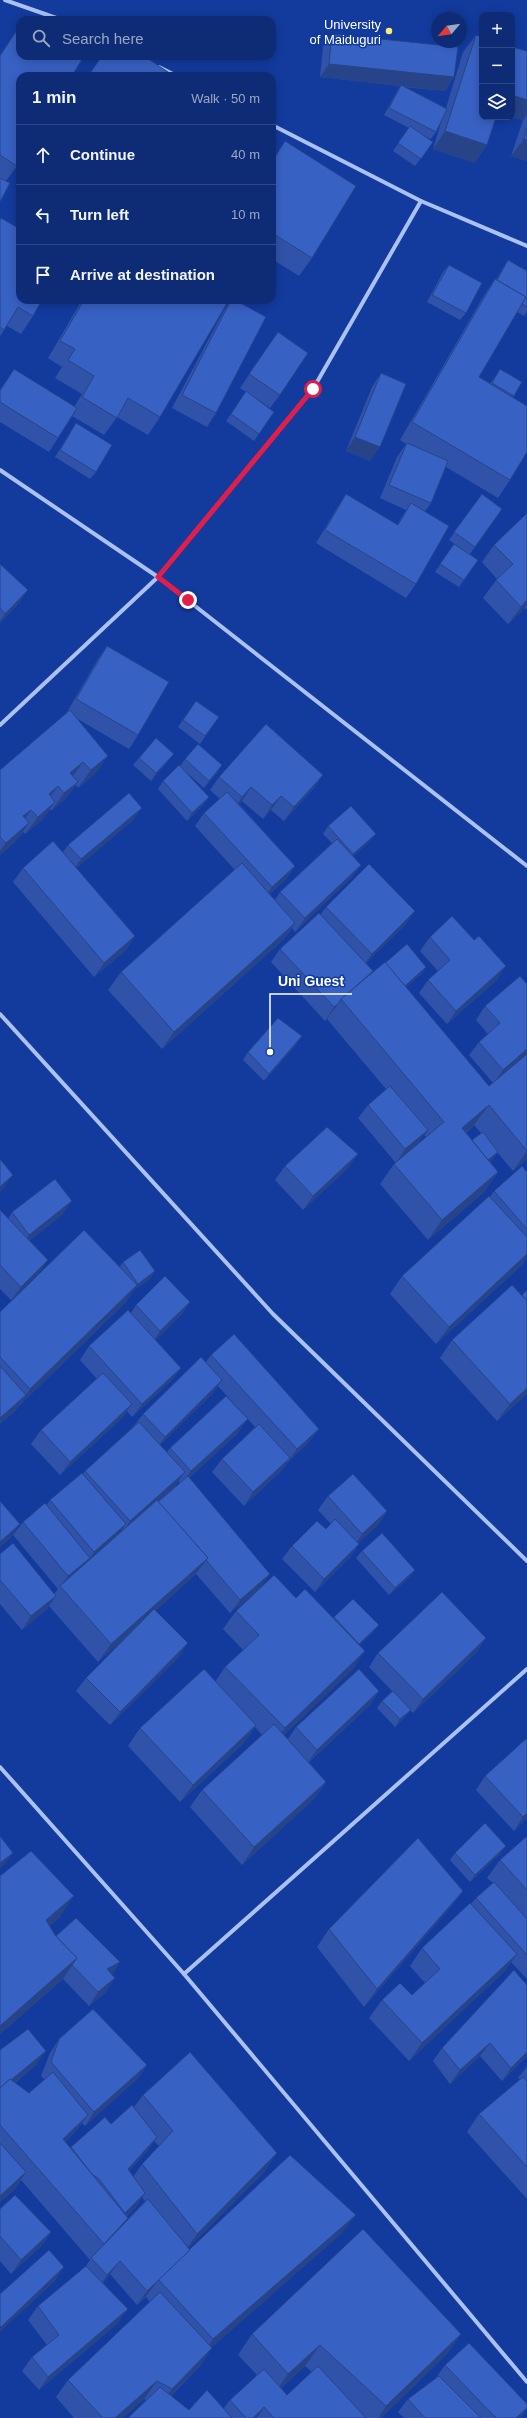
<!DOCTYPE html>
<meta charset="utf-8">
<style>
:root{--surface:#0e2c76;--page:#1c387e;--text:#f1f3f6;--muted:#9ba7c5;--line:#2e4888}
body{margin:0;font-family:Helvetica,sans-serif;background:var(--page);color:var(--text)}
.controls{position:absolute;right:12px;top:12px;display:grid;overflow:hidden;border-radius:8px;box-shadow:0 2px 10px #0003}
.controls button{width:36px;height:36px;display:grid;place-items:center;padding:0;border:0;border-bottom:1px solid var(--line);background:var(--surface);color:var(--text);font:20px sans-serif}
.compass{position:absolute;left:431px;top:12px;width:36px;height:36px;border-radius:50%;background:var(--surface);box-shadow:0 2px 10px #0003;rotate:241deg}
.stop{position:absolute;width:12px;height:12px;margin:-9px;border:3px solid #e11d48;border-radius:50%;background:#fff}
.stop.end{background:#e11d48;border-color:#fff;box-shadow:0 1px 4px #0008}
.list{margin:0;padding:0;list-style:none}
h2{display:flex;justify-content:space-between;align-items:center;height:52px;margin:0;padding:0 16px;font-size:17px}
h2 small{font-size:13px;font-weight:400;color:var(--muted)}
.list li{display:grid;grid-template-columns:26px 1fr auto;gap:12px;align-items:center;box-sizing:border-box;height:60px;padding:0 16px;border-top:1px solid var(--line)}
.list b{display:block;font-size:15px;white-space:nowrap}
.list em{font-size:13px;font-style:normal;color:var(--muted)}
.icon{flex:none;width:22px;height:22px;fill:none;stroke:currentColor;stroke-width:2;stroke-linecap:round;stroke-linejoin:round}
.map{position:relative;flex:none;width:527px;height:2418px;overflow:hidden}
.search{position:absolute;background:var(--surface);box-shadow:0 2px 10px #0003;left:16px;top:16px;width:260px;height:44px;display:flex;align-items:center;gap:10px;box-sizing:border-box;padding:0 14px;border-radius:12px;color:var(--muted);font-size:15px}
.panel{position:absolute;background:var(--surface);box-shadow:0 2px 10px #0003;left:16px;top:72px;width:260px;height:232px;border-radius:12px}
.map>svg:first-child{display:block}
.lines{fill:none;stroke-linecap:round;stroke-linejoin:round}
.street{stroke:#abc1f4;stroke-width:4}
.wall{fill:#3053a9;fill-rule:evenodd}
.shaded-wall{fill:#274489}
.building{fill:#3861c4;stroke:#274489}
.route{stroke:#e11d48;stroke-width:5}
.poi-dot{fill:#ffeb6e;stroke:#133b9e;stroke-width:1.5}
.labels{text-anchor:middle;stroke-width:3;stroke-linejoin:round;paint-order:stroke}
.poi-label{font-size:13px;fill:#fff;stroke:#133b9e;text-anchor:end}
.leader{fill:none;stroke:#fff;stroke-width:1.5}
.callout-dot{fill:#fff;stroke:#133b9e;stroke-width:1.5}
.callout-label{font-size:14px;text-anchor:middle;font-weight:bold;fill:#fff;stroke:#133b9e;stroke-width:3;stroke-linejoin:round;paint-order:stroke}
</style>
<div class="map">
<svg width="527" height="2418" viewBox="0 0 527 2418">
<rect width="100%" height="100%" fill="#133b9e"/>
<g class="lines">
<!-- street -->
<g class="street">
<polyline points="5,0 62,20"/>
<polyline points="159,67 177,76"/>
<polyline points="272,125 421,201 527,246"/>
<polyline points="0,470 158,577 527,866"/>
<polyline points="0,725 158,577 313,389 421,201"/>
<polyline points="0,1014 273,1314 527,1561"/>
<polyline points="0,1767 184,1974 527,2382"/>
<polyline points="184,1974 527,1669"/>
</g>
</g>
<!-- wall -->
<g class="wall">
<polygon points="19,27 17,166 6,181 0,202 0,55"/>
<polygon points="332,34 454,77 445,91 404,87 446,108 463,52 476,35 475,163 433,149 442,119 436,132 431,139 424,136 433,142 415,166 393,151 409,128 384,115 396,93 400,86 320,77 323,47"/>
<polygon points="512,47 527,51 527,161 511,156 523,120 512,117"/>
<polygon points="285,141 312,258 299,276 272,259 272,160"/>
<polygon points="0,220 33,316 21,334 7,326 0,336"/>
<polygon points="508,260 527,271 527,312 524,316 517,312 479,377 490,384 500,369 514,396 513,398 510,480 498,498 446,467 431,503 425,511 416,584 406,598 316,543 337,508 346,494 397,525 406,510 380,498 397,457 406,444 400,440 483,297 495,279 496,280 503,268"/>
<polygon points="449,265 466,313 460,320 427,302 443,272"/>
<polygon points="82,300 229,300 160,417 148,435 117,417 104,435 72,416 58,438 49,452 0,422 0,390 14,369 74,407 82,394 55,378 62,367 48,358"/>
<polygon points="231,300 216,413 207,427 172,408 223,312"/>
<polygon points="278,332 280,395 270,408 251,395 274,412 254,441 226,421 246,392 240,388"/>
<polygon points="381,373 370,461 346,451 372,387"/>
<polygon points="76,423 96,472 90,479 55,457"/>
<polygon points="482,494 502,509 470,554 478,560 459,587 435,572 454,544 466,552 449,540"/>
<polygon points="527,513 527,610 525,608 508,624 483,598 497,579 482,562 494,545"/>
<polygon points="0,564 28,590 18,604 0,623"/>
<polygon points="107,646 138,735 129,749 76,718 96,773 78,788 76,785 65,799 51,811 50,809 42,820 25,834 23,832 16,841 0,855 0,770 67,713 67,712 98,659"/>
<polygon points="196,701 219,717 200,744 178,727"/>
<polygon points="139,758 168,761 151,781 133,765"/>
<polygon points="185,759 222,765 217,773 204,788 184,770 209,797 203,805 187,821 158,789 163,781 180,766"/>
<polygon points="323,775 314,788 284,821 271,810 263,819 242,801 239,804 295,866 286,879 270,894 275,900 280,892 332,843 323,834 328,826 370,841 353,856 361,865 351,878 295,932 292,928 283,940 162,1049 108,990 121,972 235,870 195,826 204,813 220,799 210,790 219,777"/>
<polygon points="132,821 76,868 135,936 126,950 94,977 13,882 23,868 63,852 68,845"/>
<path d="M326,907l80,17 -40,39 7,8 -3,4 56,-8 -5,7 -15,13 83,99 4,-3 -24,-28 10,-13 9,-8 -12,-14 9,-14 42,-22v175l-14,12 -16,-19 -4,7 -3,3 8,10 -14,20 -56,48 -48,-56 14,-20 32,-27 -2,-2 -28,28 -38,-45 10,-13 18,-16 -59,-70 2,-3 -4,5 -54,-59 9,-13 41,-35zM474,1125l7,8 -9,7 -6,-7z"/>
<polygon points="430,937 497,980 447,1024 419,993 428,980 438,971 420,951"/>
<polygon points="297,1044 264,1081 243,1060 248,1052"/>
<polygon points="285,1166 349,1167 303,1210 275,1180"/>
<polygon points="527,1172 527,1258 523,1264 436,1344 390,1294 402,1276 490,1197 494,1191"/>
<polygon points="0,1210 8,1219 12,1212 63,1214 29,1241 48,1260 38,1274 11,1300 0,1289"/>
<polygon points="123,1262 150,1279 134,1290 125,1303 18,1407 14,1412 0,1424 0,1312 120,1267"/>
<polygon points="527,1290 527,1394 497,1421 440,1358 452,1340 522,1295"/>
<polygon points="190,1302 181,1315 155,1340 181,1368 171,1381 132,1417 127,1411 122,1418 60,1475 31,1444 41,1430 97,1379 80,1360 89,1346 131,1313 136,1305"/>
<path d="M211,1355l98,87 -22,21 -6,8 -37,35 -32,-34 10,-13 33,-32 -37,-41 -5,7 -53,52 7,7 3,-4 68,-15 -49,45 72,109 35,11 37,20 1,-1 39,15 -14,13 -6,24 -69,66 4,4 8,-12 83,-36 -9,14 -61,57 17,20 -12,17 -72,66 -52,-58 12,-17 60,-55 -7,-8 -11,16 -64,59 -52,-56 12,-18 75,-46 10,-15 18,-17 -20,-21 13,-18 22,-21 -28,23 -34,-39 -41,37 24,46 -69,68 -34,-34 10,-13 46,-47 -34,31 -49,-56 -2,3 -25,21 -22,-26v-50l54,40 4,-5 -45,-54 10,-13 24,-17 3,-5 33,-26 2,-3 48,-44 10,-13 63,-52zM178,1481l2,2 -22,19 17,-16z"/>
<polygon points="328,1496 387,1511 378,1525 358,1543 359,1544 350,1557 315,1592 282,1559 292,1546 326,1529 331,1524 318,1510"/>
<polygon points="362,1551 410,1577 389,1595 356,1558"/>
<polygon points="477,1652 413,1713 410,1710 405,1717 395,1727 377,1708 382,1701 392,1691 369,1667 378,1653"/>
<polygon points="527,1738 527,1818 514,1831 476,1790 485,1776"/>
<polygon points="527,1836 527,1979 511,1962 505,1971 409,2061 369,2018 382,2000 412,1995 425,1983 410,1966 422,1948 471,1904 476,1898 493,1883 487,1878 500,1860"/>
<polygon points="455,1853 501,1853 470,1882 450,1860"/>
<polygon points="0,1876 60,1917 49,1926 56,1936 120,1962 112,1974 106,1992 89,2006 63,1979 0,2034"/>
<polygon points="463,1891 450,1908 364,2007 317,1947 329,1929"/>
<polygon points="514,1970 527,2056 502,2081 480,2056 450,2084 433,2061 442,2048"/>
<path d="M59,2039l88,26 -9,13 -53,48 -3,-3 -7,9 -10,10 5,6 1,-1 40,-23 23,-17 9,-12 122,76 -77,77 2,2 153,-18 -131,115v1l-12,18 -29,30 18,14 35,-2 6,-8 27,-25 -19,-20 14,-21h209l-14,20 -66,64h-253l18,-18 -2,-1 -21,19h-49l-18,-21 12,-17 82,-78 -4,-5 1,-1 -10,9 -27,-31 -7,9 15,40 -79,67 -17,-19 10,-14 15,-12 -19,-25 10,-14 48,-40 4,-6 -69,-80 -7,10 -14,12v-152l37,14 -22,19 14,10 16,-13 -4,-4 9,-23zM154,2141l5,5 -17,18 -9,13 -4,-6 19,-21zM142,2197l3,4 -20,21 3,-4 -1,-2 9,-9zM305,2366l7,6 -25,23 -6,-7z"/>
<polygon points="527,2066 527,2199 467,2132 479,2114 520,2079 518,2078"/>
<polygon points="0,2209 51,2232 42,2245 11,2274 0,2261"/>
<polygon points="445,2365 527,2409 520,2418 404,2418 398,2412 408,2399 436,2378"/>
</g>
<!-- shaded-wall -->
<g class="shaded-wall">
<polygon points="329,64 454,77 445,91 320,77"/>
<polygon points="512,95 527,100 527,114 523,120 512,117"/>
<polygon points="445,131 487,145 475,163 433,149"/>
<polygon points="524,139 527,140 527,161 511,156"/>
<polygon points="355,437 380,447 370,461 346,451"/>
<polygon points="28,590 18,604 0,623 0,621 5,614"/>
<polygon points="527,600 527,604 525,608 508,624 521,607"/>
<polygon points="174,754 168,761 151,781 156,773"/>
<polygon points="108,756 96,773 78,788 91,770"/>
<polygon points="83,762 71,779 70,773"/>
<polygon points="222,765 217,773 204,788 209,781"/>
<polygon points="323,775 314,788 284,821 294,807"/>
<polygon points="78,782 65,799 51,811 64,793"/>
<polygon points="58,786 45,804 49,794"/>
<polygon points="251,787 242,801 233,811 242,797"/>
<polygon points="281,796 271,810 263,819 272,805"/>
<polygon points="209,797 203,805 187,821 192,813"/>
<polygon points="55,802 42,820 25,834 38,817"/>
<polygon points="142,808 132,821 71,873 81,859"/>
<polygon points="31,810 19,827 23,816"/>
<polygon points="29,823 16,841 0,855 0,851 6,843"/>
<polygon points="376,834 370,841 347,861 353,854"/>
<polygon points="361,865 351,878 295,932 305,918"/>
<polygon points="295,866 286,879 263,900 272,887"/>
<polygon points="415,911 406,924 362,967 372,954"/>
<polygon points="295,923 283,940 162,1049 174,1032"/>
<polygon points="135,936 126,950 94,977 104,963"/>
<polygon points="506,966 497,980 447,1024 456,1011"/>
<polygon points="426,967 421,974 394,998 399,990"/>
<polygon points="339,1003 329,1016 325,1021 334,1007"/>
<polygon points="302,1036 297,1044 264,1081 269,1074"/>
<polygon points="527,1049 527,1055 493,1084 503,1070"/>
<polygon points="489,1105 474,1125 447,1148 462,1128"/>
<polygon points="428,1130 418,1144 396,1163 405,1149"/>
<polygon points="527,1151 527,1159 513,1171"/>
<polygon points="498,1152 493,1159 478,1172 483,1164"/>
<polygon points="358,1154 349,1167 303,1210 313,1196"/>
<polygon points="498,1172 484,1192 428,1240 442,1220"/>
<polygon points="13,1175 4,1188 0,1192 0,1187"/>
<polygon points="72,1201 63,1214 20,1248 29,1235"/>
<polygon points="527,1254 527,1258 523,1264 436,1344 449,1327"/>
<polygon points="48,1260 38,1274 11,1300 21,1287"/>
<polygon points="155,1271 150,1279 134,1290 125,1303 18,1407 30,1389 136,1286 138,1284"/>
<polygon points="190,1302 181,1315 151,1345 160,1331"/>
<polygon points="181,1368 171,1381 132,1417 142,1404"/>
<polygon points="222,1380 213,1393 155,1450 165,1437"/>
<polygon points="527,1388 527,1394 497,1421 510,1404"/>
<polygon points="26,1395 14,1412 0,1424 0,1418"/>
<polygon points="132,1404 122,1418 60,1475 70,1462"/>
<polygon points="248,1419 238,1433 181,1485 191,1471"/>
<polygon points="319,1429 309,1442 287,1463 297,1449"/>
<polygon points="290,1458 281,1471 244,1506 253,1492"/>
<polygon points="185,1472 175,1486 121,1535 130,1521"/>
<polygon points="387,1511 378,1525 353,1548 362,1534"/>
<polygon points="20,1524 11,1538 0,1547 0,1542"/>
<polygon points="126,1524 117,1538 85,1566 94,1552"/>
<polygon points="359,1544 350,1557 315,1592 324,1579"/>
<polygon points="90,1558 80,1571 60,1587 68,1576"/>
<polygon points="208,1558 195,1575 98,1662 111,1644"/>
<polygon points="415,1570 410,1577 389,1595 395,1588"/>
<polygon points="270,1574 260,1588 230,1613 240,1600"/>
<polygon points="56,1596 47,1609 22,1630 31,1616"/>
<polygon points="379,1625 373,1632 354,1651 359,1644"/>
<polygon points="486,1638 477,1652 413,1713 423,1699"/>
<polygon points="188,1643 179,1657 110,1725 120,1712"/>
<polygon points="365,1651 353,1669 273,1746 285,1728"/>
<polygon points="379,1691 370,1705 307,1763 317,1750"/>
<polygon points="411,1710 405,1717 395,1727 400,1719"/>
<polygon points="256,1725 244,1743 180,1802 193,1785"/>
<polygon points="326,1782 314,1799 242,1865 254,1847"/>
<polygon points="527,1813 527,1818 514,1831 523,1817"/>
<polygon points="506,1846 501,1853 470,1882 475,1875"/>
<polygon points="13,1853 3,1866 0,1869 0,1863"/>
<polygon points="463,1891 450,1908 364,2007 377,1989"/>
<polygon points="74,1896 60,1917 32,1941 46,1920"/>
<polygon points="517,1954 505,1971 409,2061 422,2043"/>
<polygon points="77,1958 63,1979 0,2034 0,2026"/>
<polygon points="120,1962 111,1976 107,1969"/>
<polygon points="115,1978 106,1992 89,2006 98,1992"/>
<polygon points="490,2043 480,2056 450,2084 460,2070"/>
<polygon points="46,2051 37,2064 0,2095 0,2089"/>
<polygon points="527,2052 527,2056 502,2081 511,2068"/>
<polygon points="147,2065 138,2078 85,2126 94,2112"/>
<polygon points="88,2115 75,2132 50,2157 63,2139"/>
<polygon points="157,2137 148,2150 118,2183 128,2169"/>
<polygon points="277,2153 265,2171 185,2251 197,2234"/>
<polygon points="26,2172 14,2190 0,2202 0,2196"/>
<polygon points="145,2193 136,2207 115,2226 125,2213"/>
<polygon points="356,2215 343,2232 201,2357 213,2339"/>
<polygon points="128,2218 116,2235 93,2259 104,2244"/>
<polygon points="51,2232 42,2245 11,2274 21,2260"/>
<polygon points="120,2261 110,2274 98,2289 107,2275"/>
<polygon points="64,2267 55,2281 0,2332 0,2328"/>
<polygon points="157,2282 147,2295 137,2305 147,2291"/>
<polygon points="128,2309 118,2323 39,2390 48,2377"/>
<polygon points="461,2334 447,2354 381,2418 378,2418 386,2406"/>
<polygon points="320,2345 305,2366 274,2394 288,2374"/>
<polygon points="212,2348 200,2366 159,2407 172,2389"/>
<polygon points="157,2381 144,2399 123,2418 115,2418"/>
<polygon points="264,2407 257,2418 253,2418"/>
<polygon points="527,2408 527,2409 520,2418 516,2418"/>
</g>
<!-- building -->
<g class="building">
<polygon points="19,27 20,27 20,56 84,56 72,76 20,76 20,161 17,166 0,155 0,56"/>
<polygon points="332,34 458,47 454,77 329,64"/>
<polygon points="476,35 482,37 482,117 496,117 487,145 445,131"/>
<polygon points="512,47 527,51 527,100 512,95"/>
<polygon points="102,56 144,56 174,76 88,76"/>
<polygon points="401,85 447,109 436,132 389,108"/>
<polygon points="410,126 433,142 421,159 398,143"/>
<polygon points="527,128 527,140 524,139"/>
<polygon points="285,141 356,186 312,258 272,233 272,162"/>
<polygon points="0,178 10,183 0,202"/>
<polygon points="1,218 20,229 20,300 42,300 33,316 18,307 4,330 0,327 0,220"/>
<polygon points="508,260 527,271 527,307 522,304 526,297 497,280"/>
<polygon points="449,265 482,283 466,313 432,295"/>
<polygon points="495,279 526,297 479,377 527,406 527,452 510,480 412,422"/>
<polygon points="84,300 229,300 160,417 128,398 117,418 82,397 94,376 68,360 75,349 60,341"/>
<polygon points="231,300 235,300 266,317 216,413 182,395"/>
<polygon points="278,332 308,353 280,395 249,374"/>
<polygon points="14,369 77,408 58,438 0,402 0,391"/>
<polygon points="500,369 522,382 514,396 492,383"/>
<polygon points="381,373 406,384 380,447 355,437"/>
<polygon points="246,391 274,412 259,434 231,414"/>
<polygon points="76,423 112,445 96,472 60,450"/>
<polygon points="407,443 448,461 431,503 389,485"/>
<polygon points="346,494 398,525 411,503 449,526 416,584 325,530"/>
<polygon points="482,494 502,509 475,547 454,532"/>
<polygon points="527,513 527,600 521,607 496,580 513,564 494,545"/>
<polygon points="454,544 478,560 464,580 440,564"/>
<polygon points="0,564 28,590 5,614 0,608"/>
<polygon points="107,646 169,682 138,735 76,699"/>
<polygon points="196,701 219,717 205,736 183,720"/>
<polygon points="70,710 108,756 91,770 83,762 70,773 78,782 64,793 58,786 49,794 55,802 38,817 31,810 23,816 29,823 6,843 0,837 0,770"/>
<polygon points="266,724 323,775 294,807 281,796 272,805 251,787 242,797 219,777"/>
<polygon points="156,738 174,754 156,773 139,758"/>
<polygon points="198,744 222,765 209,781 185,759"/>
<polygon points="179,765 209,797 192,813 163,781"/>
<polygon points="227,792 295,866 272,887 204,813"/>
<polygon points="129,793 142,808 81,859 68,845"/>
<polygon points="351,806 376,834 353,854 328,826"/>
<polygon points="337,839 361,865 305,918 280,892"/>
<polygon points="53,841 135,936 104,963 23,868"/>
<polygon points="242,863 295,923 174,1032 121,972"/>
<polygon points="369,864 415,911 372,954 326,907"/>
<polygon points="319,913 373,971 354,988 341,999 339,1003 334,1007 280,949"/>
<polygon points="452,916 474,940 479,936 506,966 456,1011 428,980 450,960 430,937"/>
<polygon points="407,944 426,967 405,986 385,963"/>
<polygon points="385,962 489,1086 527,1054 527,1151 489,1105 462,1128 498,1172 442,1220 394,1164 444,1122 341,999"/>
<polygon points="520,976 527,984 527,1049 503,1070 479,1042 500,1023 485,1006"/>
<polygon points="278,1018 302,1036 269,1074 248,1052"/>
<polygon points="390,1086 428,1130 405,1149 368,1105"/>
<polygon points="327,1127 358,1154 313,1196 285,1166"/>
<polygon points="483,1132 498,1152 488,1160 472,1140"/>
<polygon points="0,1159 13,1175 0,1187"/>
<polygon points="522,1166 527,1172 527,1229 494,1191"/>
<polygon points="55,1179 72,1201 29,1235 12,1212"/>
<polygon points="489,1196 527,1237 527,1254 449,1327 402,1276"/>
<polygon points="0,1210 48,1260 21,1287 0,1265"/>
<polygon points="84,1230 137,1285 30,1389 0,1357 0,1312"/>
<polygon points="140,1250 155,1271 138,1284 123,1262"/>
<polygon points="165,1276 190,1302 160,1331 136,1305"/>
<polygon points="512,1285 527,1301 527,1388 510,1404 452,1340"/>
<polygon points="527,1290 527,1301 522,1295"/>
<polygon points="128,1310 181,1368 142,1404 89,1346"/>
<polygon points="234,1334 319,1429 297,1449 211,1355"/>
<polygon points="201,1357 222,1380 165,1437 143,1414"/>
<polygon points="0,1366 26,1395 0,1418"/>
<polygon points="103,1373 132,1404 70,1462 41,1430"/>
<polygon points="226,1396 248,1419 191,1471 170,1448"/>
<polygon points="139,1422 185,1472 130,1521 85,1471"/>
<polygon points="259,1424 290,1458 253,1492 222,1459"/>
<polygon points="82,1473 126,1524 94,1552 50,1500"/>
<polygon points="353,1474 387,1511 362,1534 328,1496"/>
<polygon points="188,1476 270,1574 240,1600 206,1560 208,1558 158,1502"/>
<polygon points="157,1500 208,1558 111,1644 60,1586"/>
<polygon points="0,1501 20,1524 0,1542"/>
<polygon points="45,1503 90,1558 68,1576 23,1522"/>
<polygon points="335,1519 359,1544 324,1579 292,1546 317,1521 326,1529"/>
<polygon points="382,1533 415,1570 395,1588 362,1551"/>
<polygon points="13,1543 56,1596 31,1616 0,1580 0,1554"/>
<polygon points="274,1575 296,1598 305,1589 365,1651 285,1728 225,1667 259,1635 236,1611"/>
<polygon points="442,1592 486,1638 423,1699 378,1653"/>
<polygon points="353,1599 379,1625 359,1644 334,1617"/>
<polygon points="154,1609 188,1643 120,1712 86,1678"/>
<polygon points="204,1669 256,1725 193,1785 140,1728"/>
<polygon points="359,1669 379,1691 317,1750 296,1727"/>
<polygon points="393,1691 411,1710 400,1719 382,1701"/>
<polygon points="274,1724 326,1782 254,1847 202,1790"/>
<polygon points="527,1738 527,1813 523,1817 485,1776"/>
<polygon points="485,1823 506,1846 475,1875 455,1853"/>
<polygon points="0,1836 13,1853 0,1863"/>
<polygon points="527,1836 527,1890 500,1860"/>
<polygon points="418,1838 463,1891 377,1989 329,1929"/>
<polygon points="31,1851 74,1896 46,1920 55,1935 77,1958 0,2026 0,1876"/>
<polygon points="494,1882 527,1919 527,1955 476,1898"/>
<polygon points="470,1903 517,1954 422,2043 382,2000 400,1983 412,1995 440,1969 422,1948"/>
<polygon points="76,1918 120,1962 107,1969 115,1978 98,1992 72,1965 77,1958 56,1936"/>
<polygon points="514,1970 527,1985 527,2052 511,2068 490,2043 460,2070 442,2048"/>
<polygon points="93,2009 147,2065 94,2112 51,2062 59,2039"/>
<polygon points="28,2029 46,2051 11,2080 10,2079 0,2088 0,2050"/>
<polygon points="190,2052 277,2153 197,2234 142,2164 173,2131 143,2095"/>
<polygon points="53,2072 88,2115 63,2139 128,2218 104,2244 0,2125 0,2088 10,2079 29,2093"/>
<polygon points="523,2077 527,2081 527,2167 479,2114"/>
<polygon points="132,2105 157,2137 128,2169 145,2193 125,2213 99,2179 92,2174 71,2147 105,2117 111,2124"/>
<polygon points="0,2143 26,2172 0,2196"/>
<polygon points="290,2155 356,2215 213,2339 158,2279"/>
<polygon points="15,2195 51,2232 21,2260 0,2236 0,2209"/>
<polygon points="148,2199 190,2250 147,2291 120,2261 107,2275 91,2258"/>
<polygon points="363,2229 461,2334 386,2406 320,2345 288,2374 252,2334"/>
<polygon points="49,2250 64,2267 1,2327 0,2326 0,2294"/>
<polygon points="86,2266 128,2309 48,2377 32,2357 59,2335 38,2306"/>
<polygon points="160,2292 212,2348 172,2389 157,2381 115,2418 103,2418 68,2380"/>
<polygon points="469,2343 527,2404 527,2408 516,2418 496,2418 445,2365"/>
<polygon points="318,2366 366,2418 274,2418 264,2407 253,2418 246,2418 230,2400 264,2369 287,2395"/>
<polygon points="439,2376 481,2418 425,2418 408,2399"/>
<polygon points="160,2387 189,2410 207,2390 232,2418 128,2418"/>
</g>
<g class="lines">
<!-- route -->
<polyline class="route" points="188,600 158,577 313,389"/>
</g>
<!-- markers -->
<circle class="poi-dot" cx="389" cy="31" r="4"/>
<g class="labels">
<!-- poi labels -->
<g class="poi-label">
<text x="381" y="29">University<tspan x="381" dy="15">of Maiduguri</tspan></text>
</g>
</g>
<!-- callouts -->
<path class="leader" d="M270 1052L270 994H352"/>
<circle class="callout-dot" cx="270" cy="1052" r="4"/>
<g class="callout-label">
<text x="311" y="986">Uni Guest</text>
</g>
</svg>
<div class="controls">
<button>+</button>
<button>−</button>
<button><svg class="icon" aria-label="layers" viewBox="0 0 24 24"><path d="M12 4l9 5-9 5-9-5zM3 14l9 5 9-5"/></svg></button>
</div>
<svg class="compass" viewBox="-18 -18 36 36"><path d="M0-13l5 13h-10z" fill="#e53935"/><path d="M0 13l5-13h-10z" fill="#9ba7c5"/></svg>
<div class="stop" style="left:313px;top:389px"></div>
<div class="stop end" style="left:188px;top:600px"></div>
<div class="search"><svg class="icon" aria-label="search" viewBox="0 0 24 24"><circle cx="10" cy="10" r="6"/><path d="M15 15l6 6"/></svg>Search here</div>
<section class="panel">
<h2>1 min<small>Walk · 50 m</small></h2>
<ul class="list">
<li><svg class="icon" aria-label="ahead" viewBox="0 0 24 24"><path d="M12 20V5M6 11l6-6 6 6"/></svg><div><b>Continue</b></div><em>40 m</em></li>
<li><svg class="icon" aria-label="left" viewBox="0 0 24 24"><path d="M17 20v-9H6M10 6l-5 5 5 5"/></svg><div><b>Turn left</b></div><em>10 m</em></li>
<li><svg class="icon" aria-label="arrive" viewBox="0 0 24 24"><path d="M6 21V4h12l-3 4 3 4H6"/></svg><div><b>Arrive at destination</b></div></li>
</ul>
</section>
</div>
